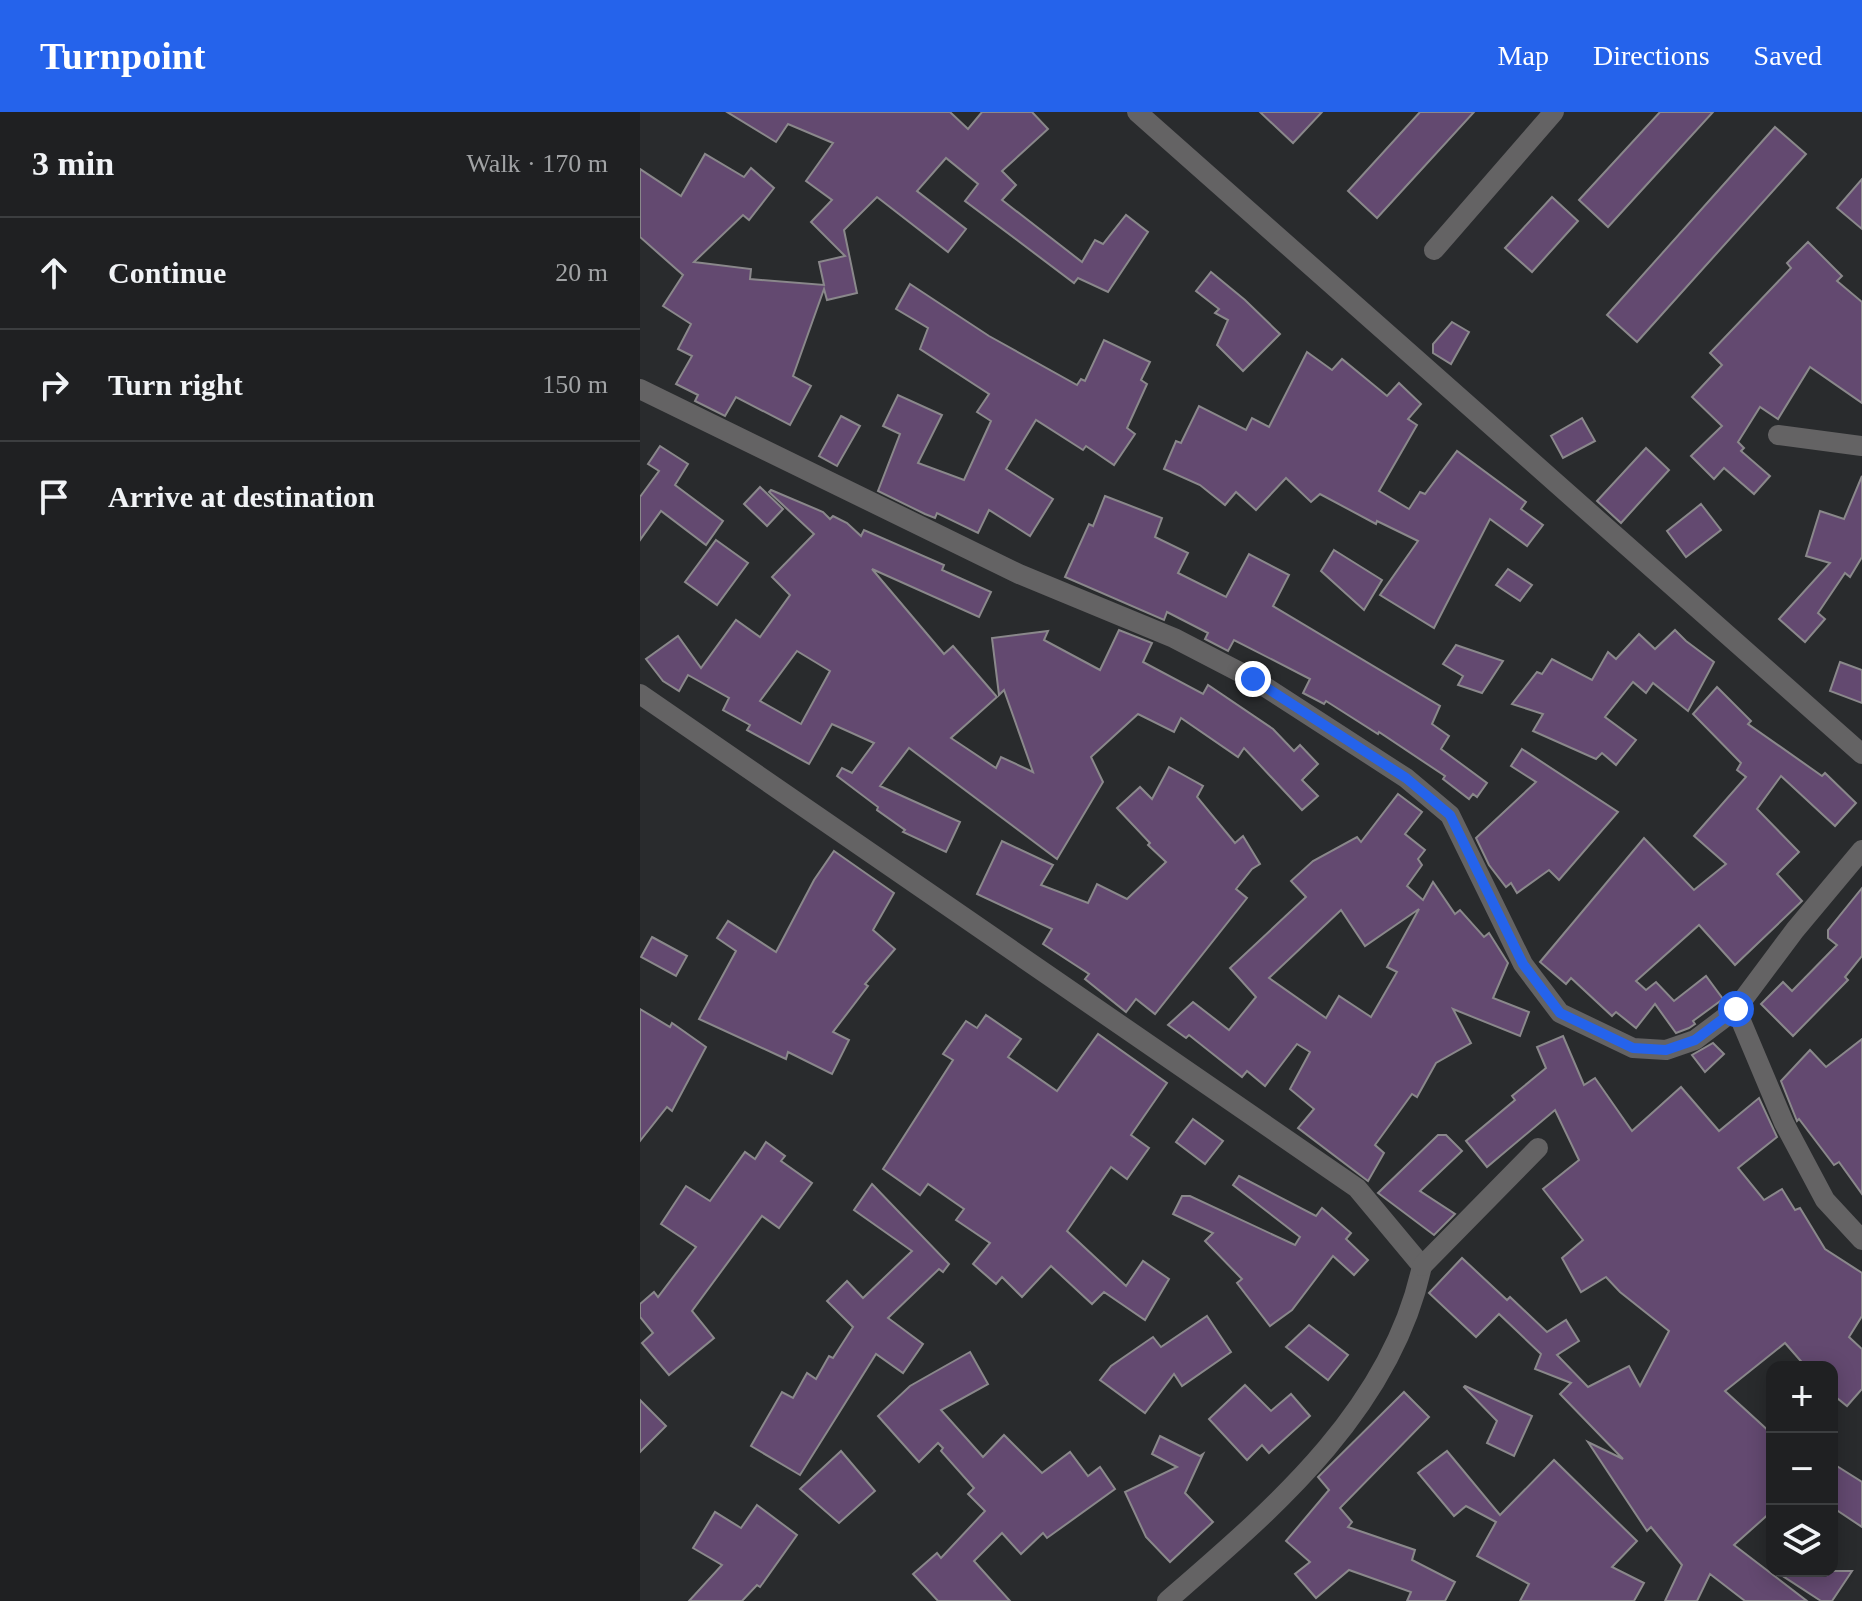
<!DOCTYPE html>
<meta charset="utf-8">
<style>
:root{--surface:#1f2022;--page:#27282a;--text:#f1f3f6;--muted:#a1a3a5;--line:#3c3e40;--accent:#2563eb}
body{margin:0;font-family:"Times New Roman",serif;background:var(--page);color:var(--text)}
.controls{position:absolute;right:24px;bottom:24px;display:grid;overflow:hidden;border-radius:16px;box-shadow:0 4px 20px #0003}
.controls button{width:72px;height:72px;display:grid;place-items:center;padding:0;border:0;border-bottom:2px solid var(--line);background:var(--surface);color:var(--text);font:40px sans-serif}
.stop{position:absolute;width:24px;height:24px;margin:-18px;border:6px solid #2563eb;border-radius:50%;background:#fff}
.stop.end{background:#2563eb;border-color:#fff;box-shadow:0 2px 8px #0008}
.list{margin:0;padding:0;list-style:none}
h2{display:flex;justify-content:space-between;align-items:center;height:104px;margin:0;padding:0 32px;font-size:34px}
h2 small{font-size:26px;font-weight:400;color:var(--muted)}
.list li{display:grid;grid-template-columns:52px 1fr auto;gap:24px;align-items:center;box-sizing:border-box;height:112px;padding:0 32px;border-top:2px solid var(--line)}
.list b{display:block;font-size:30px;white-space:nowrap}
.list em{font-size:26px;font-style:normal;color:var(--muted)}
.icon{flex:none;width:44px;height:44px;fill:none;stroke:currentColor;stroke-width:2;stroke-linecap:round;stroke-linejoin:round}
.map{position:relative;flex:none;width:1222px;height:1489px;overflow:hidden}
header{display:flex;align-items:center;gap:48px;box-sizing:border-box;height:112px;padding:0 40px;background:var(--accent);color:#fff}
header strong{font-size:38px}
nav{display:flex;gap:44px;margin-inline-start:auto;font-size:28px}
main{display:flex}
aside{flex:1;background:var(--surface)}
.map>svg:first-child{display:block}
.building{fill:#634970;stroke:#8a888b;stroke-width:2;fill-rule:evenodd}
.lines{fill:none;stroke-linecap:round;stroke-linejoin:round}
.street{stroke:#646364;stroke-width:20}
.route{stroke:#2563eb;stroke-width:10}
</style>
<header>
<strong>Turnpoint</strong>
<nav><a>Map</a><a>Directions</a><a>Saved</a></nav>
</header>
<main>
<aside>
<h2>3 min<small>Walk · 170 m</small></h2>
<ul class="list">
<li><svg class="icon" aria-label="ahead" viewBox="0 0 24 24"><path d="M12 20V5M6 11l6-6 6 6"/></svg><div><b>Continue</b></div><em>20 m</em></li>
<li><svg class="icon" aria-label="right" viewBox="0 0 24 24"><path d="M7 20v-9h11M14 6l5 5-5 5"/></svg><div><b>Turn right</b></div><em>150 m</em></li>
<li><svg class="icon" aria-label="arrive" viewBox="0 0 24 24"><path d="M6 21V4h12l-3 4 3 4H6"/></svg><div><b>Arrive at destination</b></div></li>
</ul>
</aside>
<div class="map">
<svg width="1222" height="1489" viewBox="0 0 1222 1489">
<rect width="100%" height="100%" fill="#292b2d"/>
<!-- building -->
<g class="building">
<polygon points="87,0 310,0 328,17 342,0 392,0 408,17 362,59 376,73 362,88 442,150 455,128 463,132 486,103 508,120 468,180 438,166 434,171 325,89 338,72 306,46 277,79 326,117 308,140 237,85 204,118 217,181 187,188 184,177 153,264 171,274 150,313 96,285 85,304 55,289 58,283 36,272 52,244 38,237 51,212 23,194 43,163 0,125 0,57 41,84 65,42 104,65 111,56 134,76 109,108 103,103 54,150 111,157 110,167 184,173 179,150 205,144 171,110 192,88 166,69 193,31 148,12 136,30"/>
<polygon points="620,0 682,0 653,31"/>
<polygon points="780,0 834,0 737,106 708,79"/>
<polygon points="1020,0 1073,0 968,115 939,88"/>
<polygon points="1135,15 1166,42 997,230 967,203"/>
<polygon points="1222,67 1222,117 1197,96"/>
<polygon points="912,85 938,109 892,160 865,136"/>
<polygon points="1168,130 1202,164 1197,169 1222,190 1222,291 1170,255 1138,307 1120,295 1098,330 1104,336 1101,339 1130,364 1114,382 1084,356 1074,367 1051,344 1082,314 1052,285 1082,253 1070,241 1151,156 1147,151"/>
<polygon points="571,160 605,188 640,222 603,259 577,233 588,208 575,201 579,197 556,179"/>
<polygon points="270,172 349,224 437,273 441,267 445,269 464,228 510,250 501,268 507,272 487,316 495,322 474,353 446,334 443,338 396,308 366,357 413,387 390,424 349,398 338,421 297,401 295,406 285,402 238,379 260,322 243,314 258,283 302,303 278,351 324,368 351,309 337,300 349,282 280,237 288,216 256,197"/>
<polygon points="812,210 829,220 811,252 793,241 793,232"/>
<polygon points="667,240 692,258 702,247 747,284 759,271 781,292 768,307 777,313 739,379 769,397 780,380 785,382 817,339 886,390 881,397 903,413 887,434 850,407 794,516 740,483 778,429 737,409 736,412 680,382 671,390 646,366 616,398 596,380 585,393 560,373 524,357 536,329 541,331 559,294 606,318 612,306 629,315"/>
<polygon points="201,304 220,314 197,354 179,344"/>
<polygon points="942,306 955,329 923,346 911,324"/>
<polygon points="20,334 48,352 35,373 83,409 66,433 21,399 0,428 0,385 19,359 8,352"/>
<polygon points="1006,336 1029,358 981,411 957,389"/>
<polygon points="1222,364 1222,445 1210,465 1205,461 1178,501 1185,507 1165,530 1139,507 1190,451 1166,444 1180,399 1204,407"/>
<polygon points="120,375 143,397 127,414 104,392"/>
<path d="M131,378l52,22 7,7 3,-3 14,7 14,13 3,-6 80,35 -2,5 49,22 -12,25 -107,-48 72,85 9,-8 44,51 -46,41 45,30 5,-11 32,15 -29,-82 -5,5 -7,-57 56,-7 -4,9 56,30 19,-40 33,13 -9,19 60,32 5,-9 65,44 21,22 6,-6 18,19 -16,16 16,16 -16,14 -58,-62 -6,9 -57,-39 -7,14 -36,-18 -47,43 12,25 -46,77 -148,-111 -29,38 80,36 -14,30 -43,-20 2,-2 -28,-20 1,-3 -41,-31 5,-8 10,5 22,-30 -42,-19 -23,40 -62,-34 3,-5 -27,-15 6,-12 -41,-23 -9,16 -16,-10 -17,-22 32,-23 23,32 35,-48 24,17 30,-42 -18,-18 42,-43 -45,-42zM157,539l33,20 -29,53 -41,-23z"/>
<polygon points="465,384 522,406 515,425 548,441 538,461 586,485 609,442 649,463 633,494 800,594 792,612 809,624 801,637 847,671 837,685 833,682 829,687 803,667 805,664 739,620 738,622 686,589 684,592 663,581 670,567 594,528 588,539 565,527 568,521 527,500 524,508 425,465 449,412 453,414"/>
<polygon points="1061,392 1081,418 1046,445 1027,419"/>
<polygon points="76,428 108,451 77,493 45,470"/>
<polygon points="694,438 742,468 724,498 681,459"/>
<polygon points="868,457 892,473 880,489 856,473"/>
<polygon points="1035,518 1046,529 1074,550 1048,599 1013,571 1006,581 993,570 965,605 996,628 976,653 962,641 956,647 893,619 903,602 872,592 897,560 902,562 912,547 952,568 968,540 976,547 999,522 1015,537"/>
<polygon points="816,533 863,549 842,581 818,573 823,564 803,552"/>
<polygon points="1200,550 1222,558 1222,591 1190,579"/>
<polygon points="1077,575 1111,609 1108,612 1182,664 1185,661 1216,691 1195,714 1141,664 1117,697 1159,740 1137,762 1162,789 1095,853 1059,813 996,869 1006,878 1016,870 1034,889 1066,864 1083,887 1053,909 1055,912 1049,916 1036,921 1015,892 996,916 976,900 972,904 931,866 926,872 900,850 1004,726 1054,778 1086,752 1054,724 1106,665 1097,658 1101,651 1053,602"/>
<polygon points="882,637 978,700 919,768 909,758 877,781 871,771 866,775 849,753 836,726 896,670 871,654"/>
<polygon points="529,655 563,674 557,685 595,731 603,724 620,752 612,757 596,777 607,786 515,902 496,887 486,900 445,867 449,862 403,832 412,817 337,782 362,729 413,753 401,773 448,791 457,772 487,787 526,750 508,733 510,731 477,696 500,675 512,687"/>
<path d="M758,682l24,18 -17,22 20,16 -7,9 4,6 -15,21 16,14 10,-18 22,32 5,-4 24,27 5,-4 19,30 -15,35 36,14 -9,24 -67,-27 18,34 -35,20 -19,34 -5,-3 -37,51 9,8 -16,28 -70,-53 16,-19 -24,-20 20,-37 -13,-8 -32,42 -18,-15 -5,6 -53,-42 -3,3 -18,-13 25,-23 36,28 27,-33 -26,-29 76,-71 -15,-16 22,-20 44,-24 4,5zM779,797l-32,58 10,5 -26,45 -32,-21 -13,22 -57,-40 72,-68 24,36z"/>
<polygon points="194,739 254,781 233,818 255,837 225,872 228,874 193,920 209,928 192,962 148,940 146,947 59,907 96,839 77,826 88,809 136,840 174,768"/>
<polygon points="1222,776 1222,844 1205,865 1208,868 1153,924 1121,892 1143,870 1152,879 1197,833 1188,826 1188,818"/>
<polygon points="12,825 47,844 36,864 1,845"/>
<polygon points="0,897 30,915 32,911 66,935 32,999 27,995 0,1029"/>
<polygon points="346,903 381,927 368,945 417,979 458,922 527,971 491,1023 509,1036 487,1067 471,1055 427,1119 486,1174 503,1149 529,1167 505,1208 464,1180 452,1192 411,1154 382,1185 362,1165 356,1172 333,1152 350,1131 316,1108 324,1097 288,1072 280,1083 243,1057 313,948 303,942 326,909 337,916"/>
<polygon points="923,924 944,973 955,966 992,1019 1041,975 1079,1019 1119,986 1137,1025 1098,1056 1124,1088 1142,1077 1155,1098 1160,1096 1185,1137 1222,1161 1222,1204 1209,1225 1222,1237 1222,1277 1207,1294 1192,1282 1192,1255 1166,1255 1145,1231 1085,1279 1132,1322 1132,1399 1094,1433 1167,1489 1105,1489 1070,1462 1057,1489 1025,1489 1042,1453 1011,1415 1007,1419 948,1330 983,1347 920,1282 931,1271 895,1257 901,1242 859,1202 836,1225 789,1181 822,1146 867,1188 870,1185 907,1220 926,1208 939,1229 917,1243 948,1275 989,1254 1000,1274 1029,1219 980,1180 966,1165 941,1180 922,1146 943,1128 903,1077 939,1048 915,998 847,1055 826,1029 875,988 872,984 906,956 897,935"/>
<polygon points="1222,927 1222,1082 1199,1050 1194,1053 1159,1007 1157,1009 1141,969 1170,938 1186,955"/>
<polygon points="1073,931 1084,942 1065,960 1052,943"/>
<polygon points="553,1007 583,1029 565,1052 536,1030"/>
<polygon points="798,1023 806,1023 822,1039 780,1079 815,1102 794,1123 738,1081"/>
<polygon points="126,1030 145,1044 141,1049 172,1071 139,1116 122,1104 52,1199 74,1226 29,1263 2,1231 13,1221 0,1205 0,1192 14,1180 18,1185 56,1135 21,1112 46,1074 70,1089 105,1040 115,1047"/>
<polygon points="599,1064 676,1104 682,1096 711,1121 706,1127 728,1148 714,1163 693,1144 652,1198 630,1214 597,1171 602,1167 565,1129 573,1121 533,1102 542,1084 550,1084 655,1133 660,1125 593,1073"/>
<polygon points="232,1072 309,1152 303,1160 299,1157 248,1206 283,1232 263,1261 236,1242 160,1363 111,1334 142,1280 153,1286 167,1261 176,1267 189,1244 193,1246 213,1215 187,1189 207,1169 223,1186 272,1139 214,1098"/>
<polygon points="567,1204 591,1240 542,1274 534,1262 505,1301 460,1268 471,1254 513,1225 521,1235"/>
<polygon points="669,1213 708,1243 688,1268 646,1235"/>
<polygon points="330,1240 348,1272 301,1298 343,1345 364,1323 402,1361 430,1340 448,1364 460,1355 475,1377 407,1426 403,1421 381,1442 362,1421 334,1449 370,1489 298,1489 273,1462 297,1441 301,1446 345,1399 328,1382 334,1376 301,1339 303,1336 298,1331 279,1350 238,1304 270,1274"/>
<polygon points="605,1273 631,1299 651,1282 670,1304 629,1341 622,1333 607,1348 569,1307"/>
<polygon points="825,1274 892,1304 874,1344 847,1331 857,1309 824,1275"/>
<polygon points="764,1280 789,1305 700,1396 712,1410 708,1415 775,1438 772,1448 815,1470 805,1489 767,1489 771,1480 709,1458 676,1486 655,1462 670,1450 646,1429 689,1378 678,1365"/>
<polygon points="0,1288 26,1314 0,1340"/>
<polygon points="520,1324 560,1344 563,1342 545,1381 573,1410 530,1450 506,1425 485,1380 537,1355 512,1342"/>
<polygon points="201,1339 235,1379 199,1411 160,1377"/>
<polygon points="807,1339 860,1403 914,1348 997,1429 972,1455 1004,1471 994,1489 880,1489 889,1472 837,1444 856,1410 826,1394 814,1404 778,1361"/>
<polygon points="1192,1351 1222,1370 1222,1415 1192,1395"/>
<polygon points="117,1393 157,1423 120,1475 117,1473 102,1489 49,1489 82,1453 53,1436 75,1400 101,1416"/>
<polygon points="1135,1459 1212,1459 1192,1489 1181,1489"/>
</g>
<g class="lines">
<!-- street -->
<g class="street">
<polyline points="497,0 1222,642"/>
<polyline points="794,138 914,0"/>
<polyline points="0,277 379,462 534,526 613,567 766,666 810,703 883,852 920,901 993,936 1026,938 1055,928 1096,897 1155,818 1222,738"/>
<polyline points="1138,323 1222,334"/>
<path d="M0,582l717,494 65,78c-31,144 -149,243 -255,335"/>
<polyline points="1096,897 1144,1011 1185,1088 1222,1128"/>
<polyline points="782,1154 898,1036"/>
</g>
</g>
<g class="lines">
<!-- route -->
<polyline class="route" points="613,567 766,666 810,703 883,852 920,901 993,936 1026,938 1055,928 1096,897"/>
</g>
</svg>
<div class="controls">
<button>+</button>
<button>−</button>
<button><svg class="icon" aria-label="layers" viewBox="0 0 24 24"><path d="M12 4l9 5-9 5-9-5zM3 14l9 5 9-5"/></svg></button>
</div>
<div class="stop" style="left:1096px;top:897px"></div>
<div class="stop end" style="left:613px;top:567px"></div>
</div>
</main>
